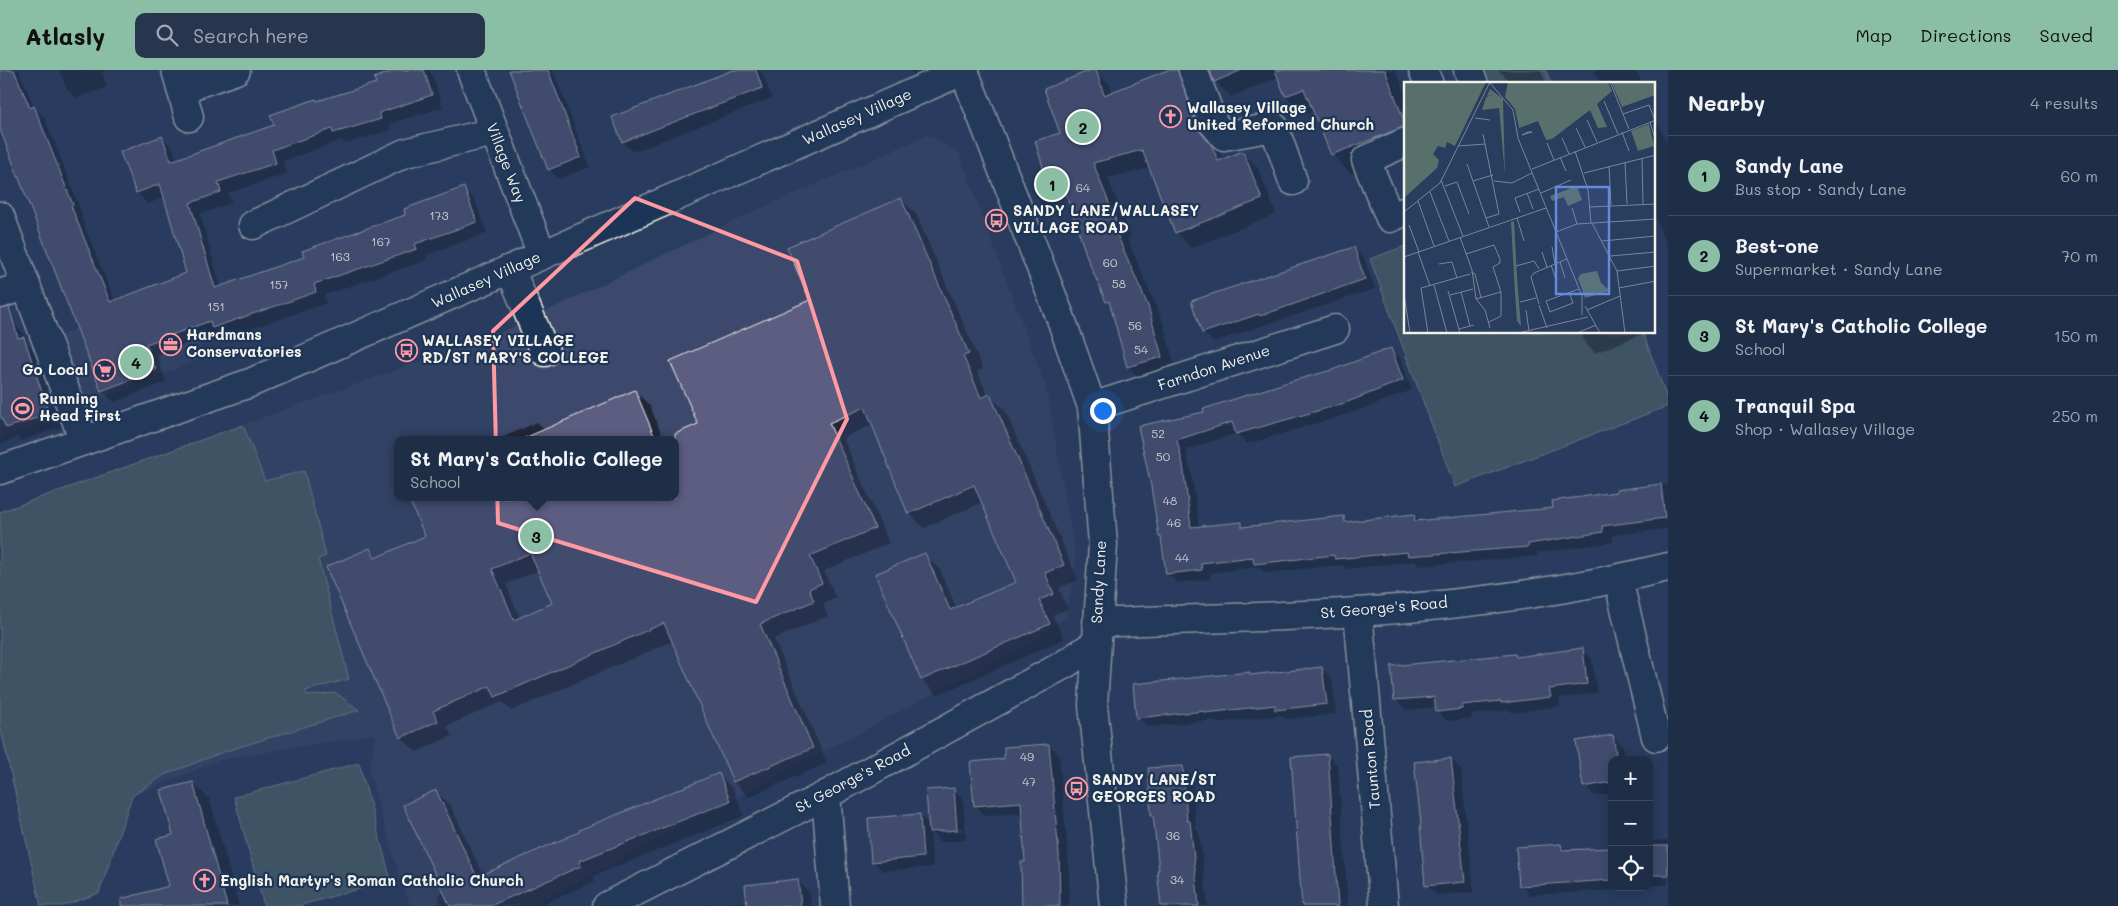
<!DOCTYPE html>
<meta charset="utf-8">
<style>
:root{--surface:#1f2e47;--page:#27364e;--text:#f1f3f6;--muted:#a1a8b4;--line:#3c4a60;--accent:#8abfa5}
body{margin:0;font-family:Mali,sans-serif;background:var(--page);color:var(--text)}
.controls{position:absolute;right:15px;bottom:15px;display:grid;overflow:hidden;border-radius:10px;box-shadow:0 2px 12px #0003}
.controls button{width:45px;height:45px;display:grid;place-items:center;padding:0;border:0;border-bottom:1px solid var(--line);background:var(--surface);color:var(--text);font:25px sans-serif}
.you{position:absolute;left:1102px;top:340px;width:18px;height:18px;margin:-12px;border:4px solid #fff;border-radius:50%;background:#1a73e8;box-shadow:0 0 0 8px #1a73e833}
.badge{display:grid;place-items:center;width:32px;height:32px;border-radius:50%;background:var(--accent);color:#111;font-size:16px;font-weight:700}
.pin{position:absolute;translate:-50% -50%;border:2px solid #fff;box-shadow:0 1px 5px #0006}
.popup{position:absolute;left:394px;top:366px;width:285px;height:65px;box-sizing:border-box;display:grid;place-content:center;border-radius:10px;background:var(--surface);filter:drop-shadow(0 1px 4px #0005);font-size:16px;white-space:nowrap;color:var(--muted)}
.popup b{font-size:19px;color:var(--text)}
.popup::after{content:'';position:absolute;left:50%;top:100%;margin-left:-10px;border:10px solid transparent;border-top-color:var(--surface)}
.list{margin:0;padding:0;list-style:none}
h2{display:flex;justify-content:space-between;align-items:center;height:65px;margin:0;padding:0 20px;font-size:21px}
h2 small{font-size:16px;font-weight:400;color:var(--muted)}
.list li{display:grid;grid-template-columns:32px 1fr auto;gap:15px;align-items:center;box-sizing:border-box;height:80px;padding:0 20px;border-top:1px solid var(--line)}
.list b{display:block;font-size:19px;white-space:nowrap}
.list p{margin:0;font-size:16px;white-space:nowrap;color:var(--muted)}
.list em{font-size:16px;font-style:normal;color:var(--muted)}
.icon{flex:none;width:28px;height:28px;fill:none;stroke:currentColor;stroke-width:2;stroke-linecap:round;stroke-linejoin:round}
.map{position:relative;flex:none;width:1668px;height:836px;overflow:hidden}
header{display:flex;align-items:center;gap:30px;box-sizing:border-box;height:70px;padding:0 25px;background:var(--accent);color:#111}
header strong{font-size:24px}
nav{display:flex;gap:28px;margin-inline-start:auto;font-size:18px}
.search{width:350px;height:45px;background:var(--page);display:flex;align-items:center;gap:12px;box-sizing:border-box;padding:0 18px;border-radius:10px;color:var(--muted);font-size:19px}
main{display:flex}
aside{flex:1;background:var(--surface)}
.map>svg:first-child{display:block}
.built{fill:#3c4a6c;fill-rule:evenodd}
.green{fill:#58706c;stroke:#a6b0aa}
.shadow{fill:#0007;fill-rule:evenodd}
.building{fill:#5b5d80;stroke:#f4f1e8;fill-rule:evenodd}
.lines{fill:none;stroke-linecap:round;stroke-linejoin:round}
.minor-casing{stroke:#f4f1e8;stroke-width:31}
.major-casing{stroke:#f4f1e8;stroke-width:31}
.minor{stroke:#1d3557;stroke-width:28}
.major{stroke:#1d3557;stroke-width:28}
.marked{fill:none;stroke:#ff9aa2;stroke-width:4;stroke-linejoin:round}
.labels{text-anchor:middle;stroke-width:4.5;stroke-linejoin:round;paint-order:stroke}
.number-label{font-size:12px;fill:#ceccce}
.poi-label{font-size:15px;font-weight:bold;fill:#f4f1e8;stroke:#1d3557;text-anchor:start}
.street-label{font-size:15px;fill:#f4f1e8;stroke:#1d3557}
.inset-road{fill:none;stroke:#7a8596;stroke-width:1}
.view{fill:#6887de;fill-opacity:0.15;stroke:#6887de;stroke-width:2.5}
.inset-edge{fill:none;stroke:#f4f1e8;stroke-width:2.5}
</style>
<header>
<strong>Atlasly</strong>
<div class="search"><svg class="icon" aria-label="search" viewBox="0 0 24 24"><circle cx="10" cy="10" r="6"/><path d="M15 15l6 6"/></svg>Search here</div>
<nav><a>Map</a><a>Directions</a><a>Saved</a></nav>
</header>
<main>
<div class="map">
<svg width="1668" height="836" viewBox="0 0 1668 836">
<rect width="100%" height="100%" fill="#293d5f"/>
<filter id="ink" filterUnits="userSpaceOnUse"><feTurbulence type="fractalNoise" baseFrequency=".02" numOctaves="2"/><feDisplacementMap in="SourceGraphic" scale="10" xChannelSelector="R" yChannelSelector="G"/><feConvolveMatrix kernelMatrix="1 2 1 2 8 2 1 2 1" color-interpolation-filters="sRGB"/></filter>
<g filter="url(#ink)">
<!-- built -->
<g class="built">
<path d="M928,65l31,18 87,235 30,171 -10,58 -31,23 -504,266h-120l-10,-24 -32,-110 7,-38 -153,25 -91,37 -33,97 -36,13h-22l-41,-173v-221l505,-181 246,-118zM397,370h278v57h-278z"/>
<polygon points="188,207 202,288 0,370 0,308 32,296 64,264 107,246 107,231"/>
</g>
<!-- green -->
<g class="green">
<polygon points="1456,0 1546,0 1551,14 1461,14"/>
<polygon points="1405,176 1406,262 1643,263 1668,331 1668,336 1455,417 1370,189"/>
<polygon points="243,355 265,411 304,401 326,486 318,489 349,609 305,621 308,626 336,623 359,640 223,682 164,705 132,726 99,823 63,836 41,836 0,655 0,442"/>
<polygon points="359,693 391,810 298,836 264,836 234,727"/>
</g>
<!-- shadow -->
<g class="shadow">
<polygon points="0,0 19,0 35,39 45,48 83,146 81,147 115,231 187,204 165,127 148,134 137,123 122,82 161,67 173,78 177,91 276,56 317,32 377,14 401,0 428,0 432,5 443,37 389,54 391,60 345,74 342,70 283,91 287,104 228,123 232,133 200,144 221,217 306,188 407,146 464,119 475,130 487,163 426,185 427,190 324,225 326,233 224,268 218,262 157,285 166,312 114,332 102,321 0,52"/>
<polygon points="59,0 108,0 102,2 107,17 76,28 66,18"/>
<polygon points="511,0 553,0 590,97 559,109 549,99"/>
<polygon points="737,0 759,0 763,4 772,28 633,82 623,72 614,48"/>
<polygon points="909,0 929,0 914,5"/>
<polygon points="1094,0 1110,15 1113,23 1168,2 1167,0 1396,0 1406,25 1406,82 1351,104 1332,84 1314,41 1306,45 1286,26 1279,7 1231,27 1215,11 1211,0 1203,1 1194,22 1214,76 1225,90 1243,82 1258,98 1276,144 1191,178 1176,162 1150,98 1108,108 1131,167 1127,168 1163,252 1177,303 1144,312 1128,297 1111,235 1107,231 1067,124 1063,125 1048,109 1061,64"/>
<polygon points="1498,0 1541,0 1546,14 1510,14 1508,9"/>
<polygon points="1594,0 1636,0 1642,13 1600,14"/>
<polygon points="1654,45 1668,75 1668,179 1654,145"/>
<path d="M901,129l15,15 67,155 -6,2 11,25h2l15,14 73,170 -19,8 9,21 -15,6 11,24 -127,56 -15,-15 -45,-105 48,-20 15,15 17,39 60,-27 -34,-80 -59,26 -15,-15 -35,-89 -31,14 46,105 -65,28 12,27 -13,6 5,12 -54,23 53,124 -78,34 -15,-15 -61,-141 -162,70 -9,-9 -55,24 5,10 -36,16 -15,-15 -31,-187 8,8 297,-61v-57h-178l40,-18 8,8 90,-39 15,15 14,34 35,-16zM539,500l14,34 -33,14 -14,-34z"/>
<polygon points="1354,178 1364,188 1375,219 1213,272 1203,262"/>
<polygon points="13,253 26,266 28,274 37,282 62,357 21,371 17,367 0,375 0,257"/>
<polygon points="1581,262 1639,262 1640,265 1595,283 1585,273"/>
<polygon points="1391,279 1401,289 1412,320 1355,342 1247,374 1237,363 1186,380 1192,406 1199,457 1241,453 1246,458 1344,447 1349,453 1414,445 1420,452 1554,439 1618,423 1617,421 1668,414 1668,459 1612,465 1613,472 1537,483 1537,486 1419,496 1415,491 1346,499 1342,495 1265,503 1259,497 1210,503 1211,509 1177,513 1167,503 1163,469 1160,466 1152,416 1140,357 1205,343 1333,301"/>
<polygon points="435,367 438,370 428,370"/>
<polygon points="1582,579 1592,589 1597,623 1559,628 1560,636 1513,643 1510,640 1471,645 1472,649 1447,651 1437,641 1436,637 1406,640 1396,630 1393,598 1515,585 1517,588"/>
<polygon points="1322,598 1332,608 1336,644 1287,649 1282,645 1217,653 1214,650 1148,657 1138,647 1249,603 1252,606"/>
<polygon points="1612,666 1623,676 1625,690 1612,690 1612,723 1595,726 1585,716"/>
<polygon points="1049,675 1059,685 1069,795 1069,836 1023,836 1026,794 1023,743 985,745 975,735 1006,690"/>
<polygon points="1328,685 1338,696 1348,836 1303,836"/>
<polygon points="1451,689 1461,699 1474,822 1437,825 1426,815"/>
<polygon points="1182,697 1192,707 1196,759 1199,762 1208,836 1162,836 1160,801 1155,747 1152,745"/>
<polygon points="718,704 733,719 744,746 593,806 595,811 538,836 433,836 441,833 438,825 445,822 436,721 451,736 483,805"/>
<polygon points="193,713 210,730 239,836 162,836 170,817 175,766"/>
<path d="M953,719l10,10 3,41 -26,2 -10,-11 3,36 -50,4 -10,-10 46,-46 11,11zM963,758v3l-25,2v-3z"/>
<polygon points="1668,770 1668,815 1649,815 1649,771"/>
<polygon points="1561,775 1567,781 1612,779 1612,817 1636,817 1636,819 1530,825 1520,815"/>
<polygon points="798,811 810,823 811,836 703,836 748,832"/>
</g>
<!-- building -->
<g class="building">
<polygon points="0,0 14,0 30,38 34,36 73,135 71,136 110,232 186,203 160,114 136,123 120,82 162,66 171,91 274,55 270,45 316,29 317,31 376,13 374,8 397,0 424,0 432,25 379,43 381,49 333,63 332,59 272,80 276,93 218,112 221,122 190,133 215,218 304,187 302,181 405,145 404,139 464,117 477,152 415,174 417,179 314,214 316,222 212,258 210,251 146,274 156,300 101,321 0,59"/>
<polygon points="509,0 548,0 581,87 548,100"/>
<polygon points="733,0 756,0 762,18 622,72 612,47"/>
<polygon points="1091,0 1096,0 1104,25 1168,0 1178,0 1198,59 1212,76 1218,91 1243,81 1262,129 1175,163 1142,80 1093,93 1116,151 1112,153 1148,236 1162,287 1127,297 1109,231 1106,232 1088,190 1060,106 1047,110 1035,71 1060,63 1044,19"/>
<polygon points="1210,0 1242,0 1214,12"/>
<polygon points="1275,0 1385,0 1406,56 1331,85 1304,19 1285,26"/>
<path d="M901,128l68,156 -6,2 18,42 9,-4 74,171 -19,8 9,21 -15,6 11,24 -129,56 -46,-106 50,-21 25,57 66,-28 -42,-97 -66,29 -43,-107 -36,16 46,105 -65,28 12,27 -13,6 5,12 -54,23 53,124 -80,34 -69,-159 -169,74 -5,-11 -57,25 5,10 -38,17 -74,-171 44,-19 5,10 50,-22 -17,-39h267v-63l23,-10 -28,-63 140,-61 -23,-53zM530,483l22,50 -38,17 -22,-51z"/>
<polygon points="1354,177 1365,209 1260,246 1259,244 1202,263 1191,231"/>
<polygon points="9,237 18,268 24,267 49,344 6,358 0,345 0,239"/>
<polygon points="1391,278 1403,310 1345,333 1236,364 1232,352 1177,370 1183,395 1191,457 1242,452 1242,457 1344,446 1345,452 1414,444 1415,451 1553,438 1552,431 1616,422 1616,420 1661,414 1665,448 1602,456 1603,462 1528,474 1528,477 1408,486 1407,482 1335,489 1334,485 1254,494 1253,487 1201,493 1202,500 1166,504 1161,467 1159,467 1151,416 1138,356 1204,342 1203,339 1285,313 1332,300"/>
<polygon points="635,320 656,370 520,370"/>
<polygon points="1583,578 1587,614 1549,619 1551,627 1501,633 1501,631 1462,635 1462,639 1436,642 1434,627 1394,630 1391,596 1515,584 1516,587"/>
<polygon points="1322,597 1327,634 1275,640 1275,635 1205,643 1205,641 1136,648 1133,614 1250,602 1250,605"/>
<polygon points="1613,665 1617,690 1612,690 1612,712 1583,717 1576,671"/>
<polygon points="1049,674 1059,785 1060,836 1022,836 1021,792 1025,792 1021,732 974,736 970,692 1004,689 1004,677"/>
<polygon points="1328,684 1338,836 1302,836 1291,687"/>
<polygon points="1451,688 1465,812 1425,816 1420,754 1421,754 1414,692"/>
<polygon points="1183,696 1187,751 1190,751 1199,836 1161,836 1157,800 1159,800 1153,745 1151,745 1148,698"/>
<polygon points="719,703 730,731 579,791 581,796 490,836 450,836 403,735 436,720 477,807 579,762 579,760"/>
<polygon points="193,712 227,836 121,836 121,829 169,816 156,769 173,765 161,720"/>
<polygon points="954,718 957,760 929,762 926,720"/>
<polygon points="920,744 923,787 871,792 868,748"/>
<polygon points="1561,774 1562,780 1612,778 1612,810 1519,816 1516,777"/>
<rect x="1649" y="776" width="19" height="29"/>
<polygon points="798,809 801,836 747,836 745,815"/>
</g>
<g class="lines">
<defs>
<g id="minor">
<polyline points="176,0 189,47"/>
<polyline points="471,0 542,185"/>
<polyline points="1193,0 1213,53 1224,66 1274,57 1293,111"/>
<polyline points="1423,0 1429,14"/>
<polyline points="1468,0 1474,14"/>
<polyline points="964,1 1061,249 1092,337 1103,474 1093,635 1114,836"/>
<polyline points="181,19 236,0"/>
<polyline points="1406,72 1366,90 1390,148 1406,141"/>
<polyline points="0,146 84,371"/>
<polyline points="253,155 405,83 494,62"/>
<polyline points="510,199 545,282"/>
<polyline points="0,224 26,215"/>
<polyline points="1092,337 1335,259"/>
<polyline points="1618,509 1656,667"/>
<polyline points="1358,542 1384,836"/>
<path d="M1097,553c87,-4 174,-5 261,-11 103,-7 209,-20 310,-45"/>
<polyline points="826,725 835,836"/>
<polyline points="607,836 826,725 1065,594 1095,574"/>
</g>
<polyline id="major" points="0,400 250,313 965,0"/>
</defs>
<!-- minor casing -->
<use href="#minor" class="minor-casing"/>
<!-- major casing -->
<use href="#major" class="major-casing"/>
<!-- minor -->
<use href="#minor" class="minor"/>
<!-- major -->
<use href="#major" class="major"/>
</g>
</g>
<!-- marked area -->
<path d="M0 0H1668V836H0ZM635,128l162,63 50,158 -91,183 -258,-79 -5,-192z" fill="#293d5f" fill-opacity=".55" fill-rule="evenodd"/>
<path class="marked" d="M635,128l162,63 50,158 -91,183 -258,-79 -5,-192z"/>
<!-- icons -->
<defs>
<symbol id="church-ring" viewBox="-11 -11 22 22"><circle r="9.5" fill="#1d3557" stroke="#ff9aa2" stroke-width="1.5"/><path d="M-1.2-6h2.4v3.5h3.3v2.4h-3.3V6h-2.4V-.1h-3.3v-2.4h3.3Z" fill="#ff9aa2"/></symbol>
<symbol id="bus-ring" viewBox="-11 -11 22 22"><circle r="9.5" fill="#1d3557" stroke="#ff9aa2" stroke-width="1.5"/><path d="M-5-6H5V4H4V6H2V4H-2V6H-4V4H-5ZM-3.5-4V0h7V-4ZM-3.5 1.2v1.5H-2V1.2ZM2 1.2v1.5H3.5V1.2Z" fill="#ff9aa2"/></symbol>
<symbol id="office-ring" viewBox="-11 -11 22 22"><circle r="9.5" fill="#1d3557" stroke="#ff9aa2" stroke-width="1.5"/><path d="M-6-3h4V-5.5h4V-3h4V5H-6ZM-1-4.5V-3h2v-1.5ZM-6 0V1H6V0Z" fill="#ff9aa2"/></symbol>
<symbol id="supermarket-ring" viewBox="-11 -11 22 22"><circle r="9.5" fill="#1d3557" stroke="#ff9aa2" stroke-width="1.5"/><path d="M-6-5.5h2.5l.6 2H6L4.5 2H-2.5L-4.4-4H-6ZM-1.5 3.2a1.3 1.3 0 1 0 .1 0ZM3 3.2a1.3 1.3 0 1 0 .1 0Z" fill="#ff9aa2"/></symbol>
<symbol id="stadium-ring" viewBox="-11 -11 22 22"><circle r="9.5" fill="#1d3557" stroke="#ff9aa2" stroke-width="1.5"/><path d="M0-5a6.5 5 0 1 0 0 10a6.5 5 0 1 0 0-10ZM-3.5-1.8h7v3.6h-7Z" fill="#ff9aa2"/></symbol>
</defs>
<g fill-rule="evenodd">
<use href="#church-ring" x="1158" y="34" width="25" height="25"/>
<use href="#bus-ring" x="984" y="138" width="25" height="25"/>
<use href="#office-ring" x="158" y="262" width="25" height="25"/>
<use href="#bus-ring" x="394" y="268" width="25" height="25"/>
<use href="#supermarket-ring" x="92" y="288" width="25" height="25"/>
<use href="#stadium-ring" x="10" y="326" width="25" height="25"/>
<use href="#bus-ring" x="1064" y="706" width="25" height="25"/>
<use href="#church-ring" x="192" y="798" width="25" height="25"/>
</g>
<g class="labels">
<!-- number labels -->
<g class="number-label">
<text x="1083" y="122">64</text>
<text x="439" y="150">173</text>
<text x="381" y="176">167</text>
<text x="340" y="191">163</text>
<text x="1110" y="197">60</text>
<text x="1119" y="218">58</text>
<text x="279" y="219">157</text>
<text x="216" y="241">151</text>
<text x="1135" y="260">56</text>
<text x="1141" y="284">54</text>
<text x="1158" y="368">52</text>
<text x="1163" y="391">50</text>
<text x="1170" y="435">48</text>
<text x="1174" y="457">46</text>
<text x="1182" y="492">44</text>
<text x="1027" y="691">49</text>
<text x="1029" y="716">47</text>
<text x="1173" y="770">36</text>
<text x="1177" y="814">34</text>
</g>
<!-- poi labels -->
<g class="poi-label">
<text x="1187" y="43">Wallasey Village<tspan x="1187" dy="17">United Reformed Church</tspan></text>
<text x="1013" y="146">SANDY LANE/WALLASEY<tspan x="1013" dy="17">VILLAGE ROAD</tspan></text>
<text x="186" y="270">Hardmans<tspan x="186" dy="17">Conservatories</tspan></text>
<text x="422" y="276">WALLASEY VILLAGE<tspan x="422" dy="17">RD/ST MARY'S COLLEGE</tspan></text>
<text x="88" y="305" text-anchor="end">Go Local</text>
<text x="39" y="334">Running<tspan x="39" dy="17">Head First</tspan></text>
<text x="1092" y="715">SANDY LANE/ST<tspan x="1092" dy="17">GEORGES ROAD</tspan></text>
<text x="220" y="816">English Martyr's Roman Catholic Church</text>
</g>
<!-- street labels -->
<g class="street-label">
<text transform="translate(857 47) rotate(-24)" y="5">Wallasey Village</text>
<text transform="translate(506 93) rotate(69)" y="5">Village Way</text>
<text transform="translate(486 210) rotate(-24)" y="5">Wallasey Village</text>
<text transform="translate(1214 298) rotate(-18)" y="5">Farndon Avenue</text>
<text transform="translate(1099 512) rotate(-87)" y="5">Sandy Lane</text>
<text transform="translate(1384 538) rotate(-5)" y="5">St George's Road</text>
<text transform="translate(1371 689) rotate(-95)" y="5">Taunton Road</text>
<text transform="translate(853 709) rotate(-28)" y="5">St George's Road</text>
</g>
</g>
<!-- overview -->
<g transform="translate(1404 12)">
<rect width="251" height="251" fill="#293d5f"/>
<path d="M0,0h82l-31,64 -8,-4 -2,6 -7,-2 -5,8 6,6 -2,8 -33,30zM104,0h100l4,9 -15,13 10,23 -9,1 -8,-18 -38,29 -6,1 -8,-19 -19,7 -4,-19 -10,-12zM207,0h44v13l-33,12zM86,7l13,10 2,76 -6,-67 -17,2 4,-13 8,-2 -7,1zM245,42l5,22 -16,5 -7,-20zM173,104l5,14 -14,6 -4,-9 -12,4 -2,-5zM110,139l3,57 4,48 -4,-5 -2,-28 -4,-71zM193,189l4,12 9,8 -25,7 -7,-20 3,-4z" fill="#58706c"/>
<path class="inset-road" d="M206,0l19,47M86,1l23,27 5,28 64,158v19M200,19l14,33M219,32l26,-9 6,15M71,36l15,2M183,38l10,22M246,40l6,20M172,46l9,19M124,50h4l-10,3zM218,50l7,19M79,52l16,80 -13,4M158,56l7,16M143,61l7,17M54,64l27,-2M171,69l13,39 3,33M156,75l6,14M238,76l1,46M221,80l2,42M63,82l22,63M205,84l2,39M128,87l124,-49M180,91l72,-18M37,98l22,56M69,99l20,-6M90,99l18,2 20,-10M41,104l12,-4 12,32M26,110l19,49M123,111l6,16M137,111l30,-13M14,119l16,45M186,125l66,-3M168,126l5,16M0,130l36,-29 50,-101M116,130l-5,-14 24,-9M113,136l7,23M188,141l25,48 8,62M5,143l10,27M152,150l21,-8 79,-5M56,155l12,33 4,29 9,11 5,18M198,159l54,-5M148,165l3,17M14,170l12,34M138,170l5,15M62,172l28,-9 6,14v4l-7,4 8,25v24l-12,6M206,174l46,-4M0,175l142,-49M156,180l5,16M35,182l13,-2 5,16M147,183l6,17M112,184l18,-5 5,8M213,189l39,-5M67,190l4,2 6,24M30,203l13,48M215,206l37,-7M44,209l12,42M57,210l9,34M165,210l4,11 -23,9 -4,-11 33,-12M0,212l6,39M46,213l23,-6M72,217l25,-7M116,220l16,-4M135,222l-8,-27 3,-4 33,-14M135,223l8,23M181,224l15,27M122,228l3,21M183,228l33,-14M55,247l15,-4M24,251l-7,-45 49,-14M114,251l70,-16M173,251l19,-8"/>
<path class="view" d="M152,105h53v107h-53z"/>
<rect width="251" height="251" class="inset-edge"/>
</g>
</svg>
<div class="controls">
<button>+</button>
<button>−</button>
<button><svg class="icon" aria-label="locate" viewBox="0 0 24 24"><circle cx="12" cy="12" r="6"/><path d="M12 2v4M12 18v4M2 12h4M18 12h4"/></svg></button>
</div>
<div class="you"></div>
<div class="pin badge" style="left:1052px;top:114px">1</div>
<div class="pin badge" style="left:1083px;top:57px">2</div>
<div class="pin badge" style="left:536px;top:466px">3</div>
<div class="popup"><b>St Mary's Catholic College</b>School</div>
<div class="pin badge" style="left:136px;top:292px">4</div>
</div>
<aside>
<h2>Nearby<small>4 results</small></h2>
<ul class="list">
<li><span class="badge">1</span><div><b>Sandy Lane</b><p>Bus stop · Sandy Lane</p></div><em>60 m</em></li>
<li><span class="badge">2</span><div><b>Best-one</b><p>Supermarket · Sandy Lane</p></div><em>70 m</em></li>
<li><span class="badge">3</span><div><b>St Mary's Catholic College</b><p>School</p></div><em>150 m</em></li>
<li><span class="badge">4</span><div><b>Tranquil Spa</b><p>Shop · Wallasey Village</p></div><em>250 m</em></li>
</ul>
</aside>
</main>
